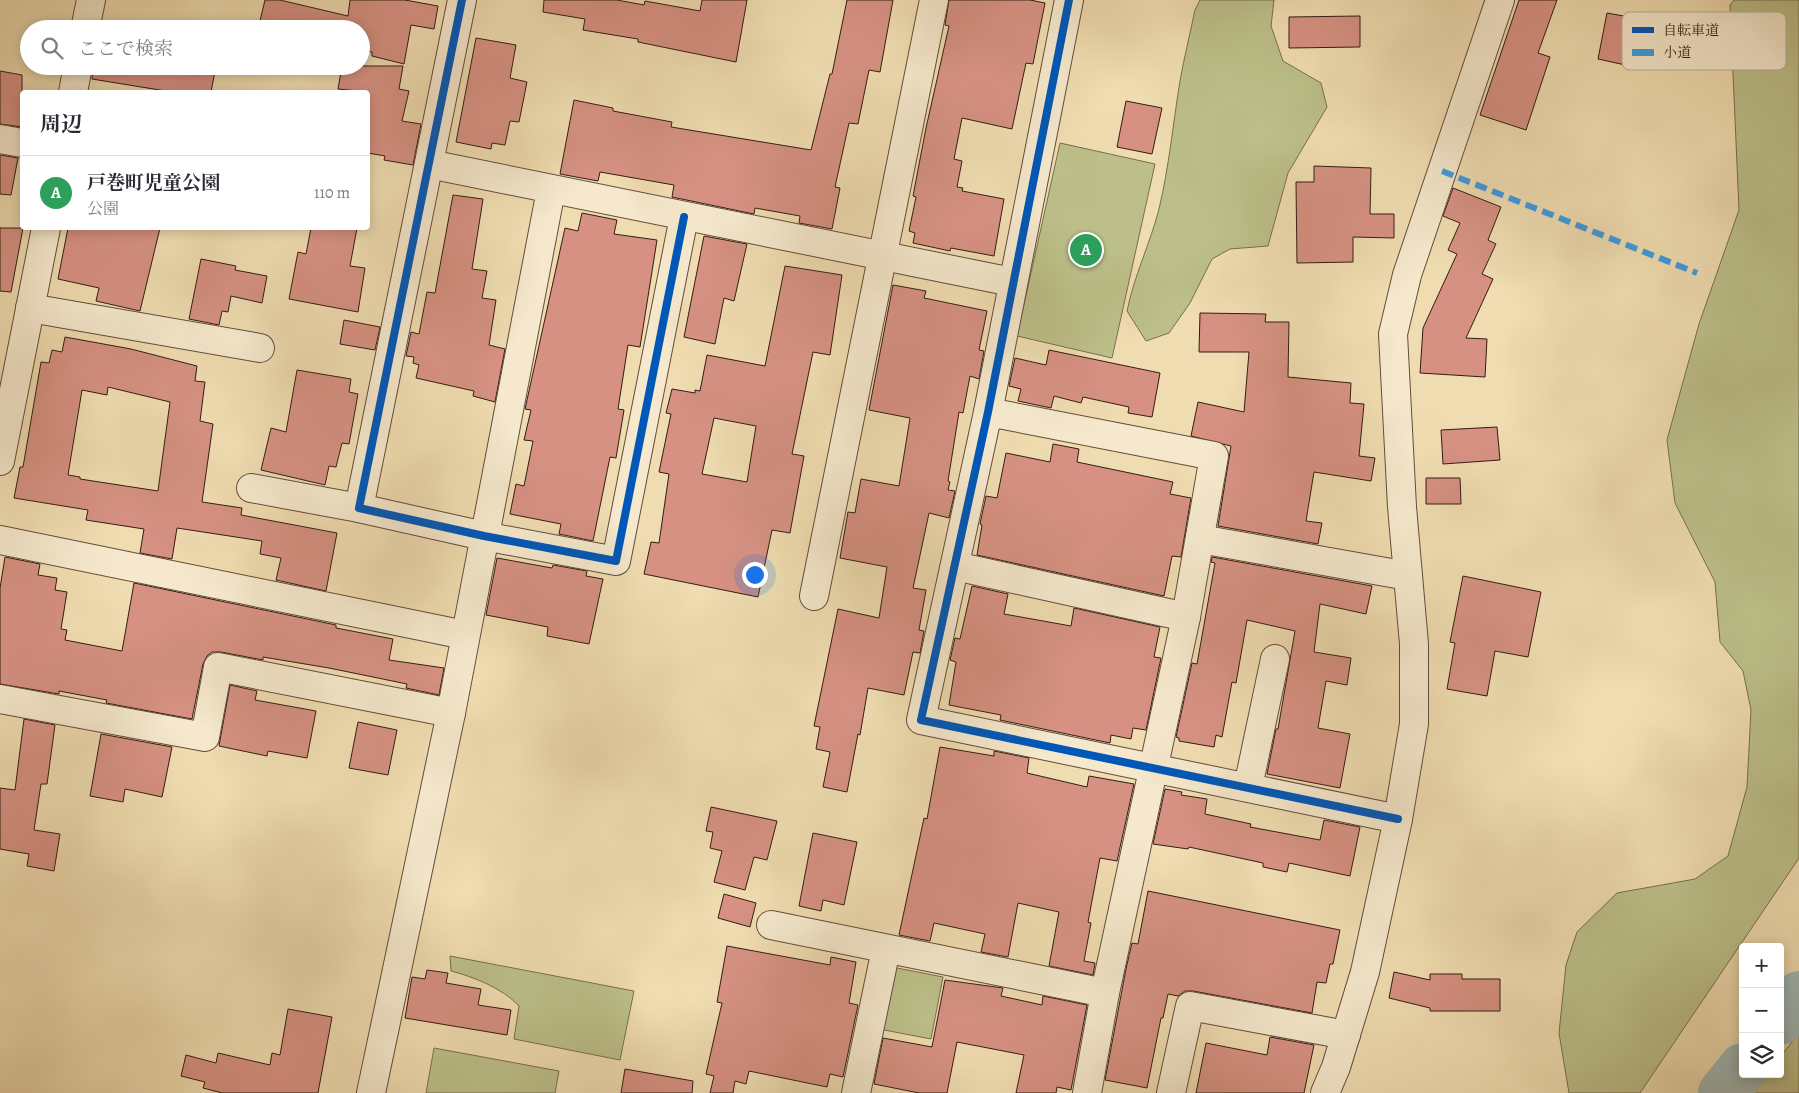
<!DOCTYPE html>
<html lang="ja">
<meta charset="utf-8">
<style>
:root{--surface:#fff;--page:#f2f2f3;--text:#2b2b33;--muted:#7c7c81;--line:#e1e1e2;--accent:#db2777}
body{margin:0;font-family:Alegreya,"Noto Serif JP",serif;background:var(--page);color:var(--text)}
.controls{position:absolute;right:15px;bottom:15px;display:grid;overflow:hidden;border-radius:5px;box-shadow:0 2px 12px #0003}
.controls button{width:45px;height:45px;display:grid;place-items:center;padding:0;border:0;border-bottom:1px solid var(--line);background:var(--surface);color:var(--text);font:25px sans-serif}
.you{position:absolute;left:754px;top:574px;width:18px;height:18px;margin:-12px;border:4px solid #fff;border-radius:50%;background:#1a73e8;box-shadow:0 0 0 8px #1a73e833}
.badge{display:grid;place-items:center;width:32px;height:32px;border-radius:50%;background:var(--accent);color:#fff;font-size:16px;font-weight:700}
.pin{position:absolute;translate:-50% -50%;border:2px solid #fff;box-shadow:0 1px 5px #0006}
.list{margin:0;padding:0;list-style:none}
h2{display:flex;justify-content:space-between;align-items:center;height:65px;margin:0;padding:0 20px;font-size:21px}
h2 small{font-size:16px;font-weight:400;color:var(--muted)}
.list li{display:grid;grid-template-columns:32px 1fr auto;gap:15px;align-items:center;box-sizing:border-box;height:75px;padding:0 20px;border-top:1px solid var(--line)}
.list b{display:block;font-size:19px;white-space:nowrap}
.list p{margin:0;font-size:16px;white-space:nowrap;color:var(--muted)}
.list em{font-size:16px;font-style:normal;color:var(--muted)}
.icon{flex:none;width:28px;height:28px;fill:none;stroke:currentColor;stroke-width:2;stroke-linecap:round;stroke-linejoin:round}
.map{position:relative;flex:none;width:1799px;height:1093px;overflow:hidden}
.search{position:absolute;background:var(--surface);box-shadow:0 2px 12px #0003;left:20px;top:20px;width:350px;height:55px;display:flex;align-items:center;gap:12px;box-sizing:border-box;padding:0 18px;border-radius:28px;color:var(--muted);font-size:19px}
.panel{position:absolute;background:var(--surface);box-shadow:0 2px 12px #0003;left:20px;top:90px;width:350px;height:140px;border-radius:5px}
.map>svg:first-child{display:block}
.green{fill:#bcbf89;stroke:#786e4e}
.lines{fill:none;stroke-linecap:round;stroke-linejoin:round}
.river{stroke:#9fb9b7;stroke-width:50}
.building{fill:#d69182;stroke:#341c14;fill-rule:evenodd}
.minor-casing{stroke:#634c3b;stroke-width:30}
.minor{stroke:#f5e8cc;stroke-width:28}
.quiet{stroke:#3e9bde;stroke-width:6;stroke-dasharray:12 6;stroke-linecap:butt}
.cycleway-casing{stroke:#f5e8cc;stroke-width:11}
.cycleway{stroke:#0057b8;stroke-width:8}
.key{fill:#f5e8cc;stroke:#bbab95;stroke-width:1}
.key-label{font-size:14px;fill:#341c14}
</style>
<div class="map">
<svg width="1799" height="1093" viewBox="0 0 1799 1093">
<rect width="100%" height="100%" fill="#efdcb0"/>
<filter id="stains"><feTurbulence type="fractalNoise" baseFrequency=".004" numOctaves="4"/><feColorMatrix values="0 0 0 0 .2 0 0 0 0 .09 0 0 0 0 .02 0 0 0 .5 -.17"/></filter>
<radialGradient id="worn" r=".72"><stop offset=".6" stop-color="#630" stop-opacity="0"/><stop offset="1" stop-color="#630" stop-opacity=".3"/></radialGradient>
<!-- green -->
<g class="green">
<path d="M1200,0h74l-3,26 12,35 38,22 6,24 -39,66 -20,73 -38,3 -18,10 -22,44 -21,30 -23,8 -19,-30c7,-35 23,-67 32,-102 10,-42 14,-85 21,-128 4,-23 10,-47 15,-71z"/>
<polygon points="1734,0 1799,0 1799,858 1640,1093 1569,1093 1559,1033 1566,965 1577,932 1617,893 1695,879 1728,856 1747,787 1751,710 1743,671 1720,642 1715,582 1675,503 1667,440 1699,324 1739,210 1730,5"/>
<polygon points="1060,143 1155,164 1112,358 1017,336"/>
<path d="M450,956l184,35 -14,69 -106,-21 5,-33c-17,-18 -45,-29 -68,-35z"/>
<polygon points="892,967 943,977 931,1039 879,1029"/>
<polygon points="1799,1033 1799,1093 1753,1093 1767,1074 1780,1074 1780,1057"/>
<polygon points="434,1048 559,1071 555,1093 426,1093"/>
</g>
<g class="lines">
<!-- river -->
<g class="river">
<polyline points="1780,1020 1799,996"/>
<polyline points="1723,1093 1743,1068"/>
</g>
</g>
<!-- building -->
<g class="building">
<polygon points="265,0 280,0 348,16 350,0 405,0 438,6 434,29 411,25 404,64 372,56 372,52 361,50 361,29 258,29"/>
<polygon points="544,0 617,0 644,5 645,1 700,11 702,0 747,0 736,62 638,42 638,39 583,30 585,19 543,12"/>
<polygon points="847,0 893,0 880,72 869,70 858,124 849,123 835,187 840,188 832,229 799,223 800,216 755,208 754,214 672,197 674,185 600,172 598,181 560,174 574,100 613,108 613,111 672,122 671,127 811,150 830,74 832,74"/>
<polygon points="949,0 1030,0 1045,3 1033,64 1026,63 1012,129 962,118 954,159 962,161 957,187 963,188 962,191 1004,199 994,256 951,248 950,251 913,243 915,233 909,231 916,197 913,196 926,128 949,26 945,25"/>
<polygon points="1519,0 1557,0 1538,53 1550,57 1526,130 1480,115"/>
<polygon points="1607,13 1640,19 1637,30 1673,38 1668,62 1653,60 1653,64 1632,60 1630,66 1598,59"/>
<polygon points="1360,16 1360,47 1289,48 1289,17"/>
<polygon points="476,38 516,45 510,78 527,82 519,122 510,121 505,145 492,143 491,149 456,142"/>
<polygon points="93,66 216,66 211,92 172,92 92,79"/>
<polygon points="342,66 403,66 399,89 409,91 402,121 421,124 413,165 384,160 385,156 368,153 368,92 338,89"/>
<polygon points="0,71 22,75 22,127 0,124"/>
<polygon points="1126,101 1162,108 1152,154 1117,147"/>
<polygon points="0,155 18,158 11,195 0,194"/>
<polygon points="1314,166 1371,168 1370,214 1394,214 1394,238 1353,237 1353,262 1297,263 1296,182 1314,182"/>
<polygon points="1453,188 1501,207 1488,240 1496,244 1482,274 1493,279 1466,338 1487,339 1485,377 1420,373 1423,328 1457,254 1448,250 1460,223 1443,216"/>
<polygon points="453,195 483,199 472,269 487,271 482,298 496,300 489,345 505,349 495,402 473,396 474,391 416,378 419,365 413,363 414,357 406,356 411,332 419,334 427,292 435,293"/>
<polygon points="582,213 617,220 614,234 657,240 640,347 628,345 618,409 624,410 616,458 610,457 593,541 559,534 561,524 510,514 516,484 524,486 533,441 524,440 531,410 525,409 565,228 578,231"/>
<polygon points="0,228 23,228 11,292 0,291"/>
<polygon points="68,228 160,228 140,311 96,301 99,288 58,279"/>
<polygon points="311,228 357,228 350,266 365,268 358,312 289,299 298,252 306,254"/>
<polygon points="704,236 747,244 734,301 724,298 715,344 684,337"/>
<polygon points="201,259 236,266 235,270 267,276 262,303 231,296 228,312 222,311 219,325 189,319"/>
<path d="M785,266l57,9 -12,80 -17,-3 -21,102 12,2 -14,77 -18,-3 -14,67 -114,-23 7,-32 8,1 10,-69 -10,-2 12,-58 -5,-1 6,-24 23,4v-3l5,1 7,-36 58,11zM714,418l42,8 -9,56 -45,-8z"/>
<polygon points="893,285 926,291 924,298 987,311 979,350 984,351 979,379 970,376 963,413 959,412 948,481 950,482 948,490 955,491 949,518 929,513 913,588 926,590 919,630 924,631 920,653 913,652 904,695 868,688 860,735 858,734 847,792 823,787 830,752 816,749 820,727 814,726 838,609 879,618 887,567 840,558 848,512 855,513 861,479 899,486 910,418 869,410"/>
<polygon points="1200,313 1266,314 1265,322 1289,322 1288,377 1351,383 1350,403 1364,404 1359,456 1375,458 1371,481 1314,472 1306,521 1322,523 1318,544 1218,526 1231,446 1191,436 1198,402 1244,412 1249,352 1199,352"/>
<polygon points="344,320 380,327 375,350 340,344"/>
<path d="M65,337l66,12 66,17 -2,15 10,1 -5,39 13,3 -11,78 40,6 -1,7 96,18 -11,58 -50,-11 5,-22 -21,-4 2,-13 -85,-13 -5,31 -32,-6 4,-24 -58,-9 2,-10 -74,-12 6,-31h3l18,-105 8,1 3,-13 10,2zM108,387l62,15 -12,89 -78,-12v-2l-12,-2 14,-85 25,5z"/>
<polygon points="1049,350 1160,373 1152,417 1128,413 1129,407 1083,397 1081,403 1054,396 1051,408 1018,401 1021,389 1009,386 1015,358 1046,365"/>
<polygon points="297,370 351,379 349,392 358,394 349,444 342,443 336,467 329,466 325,485 261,470 271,428 286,432"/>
<polygon points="1497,427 1500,460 1443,464 1441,430"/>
<polygon points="1053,444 1079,449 1077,462 1173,482 1170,494 1191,498 1181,557 1172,556 1164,596 977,555 982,525 980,524 986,496 997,498 1006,453 1050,462"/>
<polygon points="1426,478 1460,478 1461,504 1426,504"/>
<polygon points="5,557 40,564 38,575 57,578 55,590 67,592 61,629 67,630 65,640 122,651 134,583 336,625 336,628 393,639 389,660 444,668 439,695 406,688 407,684 329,668 263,657 263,660 221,652 212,652 207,656 203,664 192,719 106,703 107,700 59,691 59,694 0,684 0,588"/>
<polygon points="1212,557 1372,586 1366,614 1320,604 1314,652 1351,658 1347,685 1326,681 1318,728 1350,734 1340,788 1267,774 1276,729 1278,729 1295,631 1247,620 1236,683 1232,682 1222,737 1216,735 1214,747 1179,741 1179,738 1176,737 1192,663 1197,664 1215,563 1211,562"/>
<polygon points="497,558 552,568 553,565 587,571 586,576 603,579 589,644 547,636 548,627 486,615"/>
<polygon points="1463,576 1541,592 1528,657 1495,651 1487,696 1447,689 1455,643 1450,642"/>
<polygon points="972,586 1008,594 1004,614 1071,626 1074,608 1160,627 1154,657 1161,658 1146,730 1133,728 1131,739 1111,735 1110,743 1000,720 1001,715 949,705 956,662 950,660 955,638 960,639"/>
<polygon points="230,685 257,691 255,700 316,711 307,758 268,751 267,756 219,746"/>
<polygon points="24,719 55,725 47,784 41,784 34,830 60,834 54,871 27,866 29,854 0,849 0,788 15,790"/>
<polygon points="358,722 397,730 388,775 349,768"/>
<polygon points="101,734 172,747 162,797 125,789 123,802 90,796"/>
<polygon points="940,747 994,756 994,751 1029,758 1027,773 1087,787 1089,776 1134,784 1117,861 1100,858 1088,922 1091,923 1084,961 1095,963 1093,975 1049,966 1059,912 1018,903 1008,957 981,952 985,934 934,923 930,941 899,935 924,818 927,819"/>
<polygon points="1165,789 1182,792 1181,795 1207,799 1205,814 1251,824 1250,827 1320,840 1324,820 1360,827 1350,876 1289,863 1287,872 1263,867 1263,863 1189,847 1188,849 1153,844"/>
<polygon points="711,807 777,821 767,860 754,857 745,890 714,882 722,851 710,848 713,832 706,831"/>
<polygon points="813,833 857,842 844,905 823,900 821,911 799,906"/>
<polygon points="1148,891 1340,930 1333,964 1330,964 1326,983 1317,982 1312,1013 1193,991 1185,991 1178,996 1168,994 1163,1018 1161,1018 1147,1088 1105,1080 1126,969 1132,943 1138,944"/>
<polygon points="724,894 756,903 750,927 718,918"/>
<polygon points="727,946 830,965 831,957 856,962 849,1003 858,1005 843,1077 830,1074 827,1087 749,1071 746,1084 735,1081 733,1093 710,1093 714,1076 706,1074 722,1003 717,1002"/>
<polygon points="427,970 448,973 446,983 481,989 478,1005 511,1010 507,1035 405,1018 412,977 425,979"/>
<polygon points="1394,972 1430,980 1430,974 1462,974 1462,979 1500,979 1500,1011 1430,1011 1430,1008 1389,998"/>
<polygon points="945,980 1003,988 1001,996 1042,1005 1043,996 1087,1005 1071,1090 1057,1087 1056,1093 1016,1093 1024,1055 957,1042 947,1093 919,1093 874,1084 883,1038 932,1047"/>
<polygon points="288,1009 332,1017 318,1093 222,1093 203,1088 205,1082 181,1076 186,1055 216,1063 218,1053 270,1065 272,1053 280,1055"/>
<polygon points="1270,1037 1314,1045 1304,1093 1196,1093 1206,1043 1267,1055"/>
<polygon points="625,1069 693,1081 692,1093 621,1093"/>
</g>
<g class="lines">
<defs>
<g id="minor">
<polyline points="462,0 359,508 484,536 616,561 684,217"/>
<polyline points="1069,0 988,412 921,720 1398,819"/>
<polyline points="85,29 91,0"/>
<polyline points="73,92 78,66"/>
<polyline points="0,139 22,143"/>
<polyline points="429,164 1012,282"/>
<polyline points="30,308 260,348"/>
<polyline points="988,412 1214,456 1186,617 1105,993 1087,1093"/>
<polyline points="0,461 46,228"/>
<polyline points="251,488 359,508"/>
<polyline points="1200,539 1408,576"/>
<polyline points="0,540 465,635"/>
<polyline points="955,566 1186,617"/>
<polyline points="814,596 934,0"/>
<polyline points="0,699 205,737 218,667 451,713"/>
<polyline points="1248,787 1275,659"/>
<polyline points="771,925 1105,993"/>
<polyline points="371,1093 451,713 551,190"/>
<polyline points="856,1093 886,949"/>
<polyline points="1171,1093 1190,1006 1346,1035"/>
<polyline points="1325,1093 1336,1067 1365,972 1398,819 1414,724 1414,644 1402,507 1393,334 1407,275 1500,0"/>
</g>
</defs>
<!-- minor casing -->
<use href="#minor" class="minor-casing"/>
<!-- minor -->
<use href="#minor" class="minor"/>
<!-- quiet -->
<polyline class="quiet" points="1442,171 1697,273"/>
<defs>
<g id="cycleway">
<polyline points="462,0 359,508 484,536 616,561 684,217"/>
<polyline points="1069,0 988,412 921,720 1398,819"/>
</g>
</defs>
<!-- cycleway casing -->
<use href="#cycleway" class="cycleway-casing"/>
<!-- cycleway -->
<use href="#cycleway" class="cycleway"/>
</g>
<!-- legend -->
<rect x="1622" y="12" width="164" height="58" rx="8" class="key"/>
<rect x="1632" y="27" width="22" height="6" fill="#0057b8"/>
<rect x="1632" y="49" width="22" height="7" fill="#3e9bde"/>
<g class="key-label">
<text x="1663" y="35">自転車道</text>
<text x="1663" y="57">小道</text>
</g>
<rect width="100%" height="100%" filter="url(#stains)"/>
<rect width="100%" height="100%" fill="url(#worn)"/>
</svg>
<div class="controls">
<button>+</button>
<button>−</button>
<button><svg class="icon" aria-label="layers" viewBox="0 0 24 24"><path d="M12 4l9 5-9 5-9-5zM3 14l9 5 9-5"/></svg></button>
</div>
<div class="you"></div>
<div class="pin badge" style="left:1086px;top:250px;background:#2e9e5b">A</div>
<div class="search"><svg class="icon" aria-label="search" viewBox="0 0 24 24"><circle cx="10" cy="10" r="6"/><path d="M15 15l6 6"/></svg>ここで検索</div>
<section class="panel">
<h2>周辺<small></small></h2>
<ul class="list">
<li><span class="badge" style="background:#2e9e5b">A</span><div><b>戸巻町児童公園</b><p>公園</p></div><em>110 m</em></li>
</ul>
</section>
</div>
